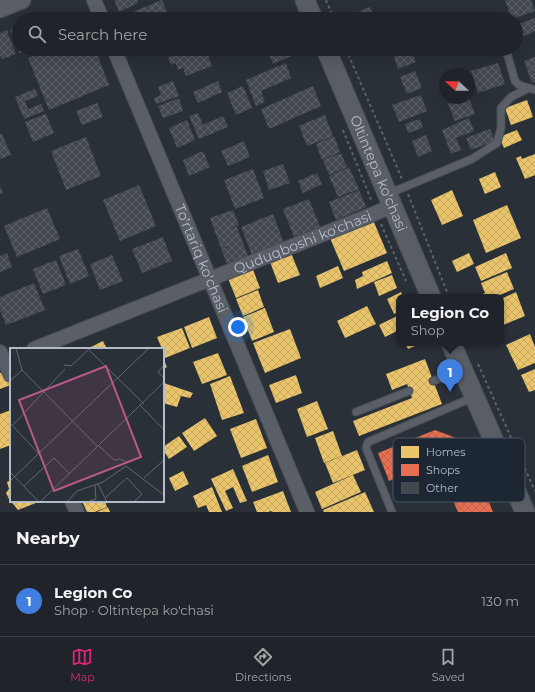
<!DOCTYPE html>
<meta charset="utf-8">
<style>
:root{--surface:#20242a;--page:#2d3036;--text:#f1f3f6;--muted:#a2a4a8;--line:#3d4147;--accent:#db2777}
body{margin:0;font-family:Montserrat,sans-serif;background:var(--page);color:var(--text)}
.compass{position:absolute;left:439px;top:68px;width:36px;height:36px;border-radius:50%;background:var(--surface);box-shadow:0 4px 16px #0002;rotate:291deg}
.you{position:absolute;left:238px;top:327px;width:14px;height:14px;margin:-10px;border:3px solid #fff;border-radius:50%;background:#1a73e8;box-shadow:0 0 0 6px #1a73e833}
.badge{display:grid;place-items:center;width:26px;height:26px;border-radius:50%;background:var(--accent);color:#fff;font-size:13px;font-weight:700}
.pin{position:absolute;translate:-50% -33px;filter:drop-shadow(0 1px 2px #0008)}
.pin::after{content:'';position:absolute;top:21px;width:14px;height:12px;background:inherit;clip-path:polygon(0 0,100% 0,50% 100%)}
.popup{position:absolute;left:396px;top:294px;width:108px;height:52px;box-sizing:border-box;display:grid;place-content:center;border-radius:8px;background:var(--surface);filter:drop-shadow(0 1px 3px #0005);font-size:13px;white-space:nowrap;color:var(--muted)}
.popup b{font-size:15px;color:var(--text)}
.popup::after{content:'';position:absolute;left:50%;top:100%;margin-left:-8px;border:8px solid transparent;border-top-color:var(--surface)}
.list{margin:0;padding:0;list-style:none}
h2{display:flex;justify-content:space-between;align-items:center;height:52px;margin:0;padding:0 16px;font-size:17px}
h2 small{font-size:13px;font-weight:400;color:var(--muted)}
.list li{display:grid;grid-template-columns:26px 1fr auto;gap:12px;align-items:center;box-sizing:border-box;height:72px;padding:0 16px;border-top:1px solid var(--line)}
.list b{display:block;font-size:15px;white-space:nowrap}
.list p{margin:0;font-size:13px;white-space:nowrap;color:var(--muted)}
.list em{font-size:13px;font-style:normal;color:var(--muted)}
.icon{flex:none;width:22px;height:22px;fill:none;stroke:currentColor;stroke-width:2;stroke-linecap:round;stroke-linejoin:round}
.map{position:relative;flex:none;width:535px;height:512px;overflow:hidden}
.search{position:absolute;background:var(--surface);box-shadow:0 4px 16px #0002;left:12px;right:12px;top:12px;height:44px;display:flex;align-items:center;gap:10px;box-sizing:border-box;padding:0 14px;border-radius:22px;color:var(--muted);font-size:15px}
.sheet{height:124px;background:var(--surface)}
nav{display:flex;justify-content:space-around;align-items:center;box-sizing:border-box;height:56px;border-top:1px solid var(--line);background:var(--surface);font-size:11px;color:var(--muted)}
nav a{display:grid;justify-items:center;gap:2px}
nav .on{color:var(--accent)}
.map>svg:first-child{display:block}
.homes{fill:url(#homes-cross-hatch)}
.shops{fill:url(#shops-cross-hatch)}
.building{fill:url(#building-cross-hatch)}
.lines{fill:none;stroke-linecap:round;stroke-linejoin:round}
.service-casing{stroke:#484c53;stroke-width:9}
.minor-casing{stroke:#484c53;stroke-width:16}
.tertiary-casing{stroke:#484c53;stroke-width:19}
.secondary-casing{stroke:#484c53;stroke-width:21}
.path{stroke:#5d636a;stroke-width:2;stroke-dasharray:3 3;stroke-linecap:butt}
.service{stroke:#5a5e66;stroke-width:7}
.minor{stroke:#5a5e66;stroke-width:14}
.tertiary{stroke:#5a5e66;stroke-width:17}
.secondary{stroke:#595d64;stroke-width:19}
.labels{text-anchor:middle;stroke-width:4;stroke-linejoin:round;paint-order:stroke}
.street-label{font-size:14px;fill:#b4bcc9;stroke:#1d2633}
.inset-road{fill:none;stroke:#616872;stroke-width:1}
.view{fill:#bc5a87;fill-opacity:0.15;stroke:#bc5a87;stroke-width:2}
.inset-edge{fill:none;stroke:#b4bcc9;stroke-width:2}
.key{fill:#1d2633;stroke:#4a5360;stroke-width:1}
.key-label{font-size:11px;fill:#b4bcc9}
</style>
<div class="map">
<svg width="535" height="512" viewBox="0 0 535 512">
<defs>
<pattern id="homes-cross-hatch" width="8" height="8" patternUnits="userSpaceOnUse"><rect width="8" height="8" fill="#e9c46a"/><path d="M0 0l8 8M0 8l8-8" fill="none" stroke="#c5a861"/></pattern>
<pattern id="shops-cross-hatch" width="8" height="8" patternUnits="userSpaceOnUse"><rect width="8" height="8" fill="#e76f51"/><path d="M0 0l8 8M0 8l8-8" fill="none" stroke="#bb614c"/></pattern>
<pattern id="building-cross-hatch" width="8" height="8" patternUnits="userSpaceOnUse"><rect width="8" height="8" fill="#444950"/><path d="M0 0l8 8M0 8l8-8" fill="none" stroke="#5d6168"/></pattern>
</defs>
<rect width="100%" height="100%" fill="#2a3038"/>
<!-- homes -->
<g class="homes">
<polygon points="527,100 533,117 511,125 505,108"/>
<polygon points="517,130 522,140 504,148 499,137"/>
<polygon points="535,154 535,175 525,179 516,158 521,156 522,159"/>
<polygon points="495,172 501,187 485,194 479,179"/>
<polygon points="452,190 463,216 442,225 431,200"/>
<polygon points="507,205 521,238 486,253 473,220"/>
<polygon points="373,220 387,253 344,271 330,238"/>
<polygon points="291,253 300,275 278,283 270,262"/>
<polygon points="469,253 474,264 457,272 452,261"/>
<polygon points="506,253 512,268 481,281 475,267"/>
<polygon points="387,261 392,273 357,289 355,280 363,276 362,272"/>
<polygon points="338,266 343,278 320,288 316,276"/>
<polygon points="252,267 260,288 236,298 227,276"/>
<polygon points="507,272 514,289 495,297 476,297 485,293 481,283"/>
<polygon points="392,275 397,288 379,296 374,282"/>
<polygon points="258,290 264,307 243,316 236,299"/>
<polygon points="401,292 403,297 399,297 399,312 394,314 387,299"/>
<polygon points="516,292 525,316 503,325 501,319 501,299"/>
<polygon points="367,306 376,324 345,338 337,321"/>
<polygon points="265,308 274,332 252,341 243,317"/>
<polygon points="399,315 399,330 385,337 379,325"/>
<polygon points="209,317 217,338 192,348 184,327"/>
<polygon points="182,328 190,348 165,358 163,349 162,349 157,337"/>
<polygon points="290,329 301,358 265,373 253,343"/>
<polygon points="530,334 535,347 535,363 518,370 506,345"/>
<polygon points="103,341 107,349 87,349"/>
<polygon points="405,343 422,343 408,349"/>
<polygon points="218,353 227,375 202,384 193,362"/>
<polygon points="163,358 167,367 163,369"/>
<polygon points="425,359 442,404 359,436 353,421 412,398 407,384 392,390 386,374"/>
<polygon points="535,369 535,390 529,392 521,375"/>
<polygon points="6,371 11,385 0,389 0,373"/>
<polygon points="296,375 302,393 276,403 269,385"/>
<polygon points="230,376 244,413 222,420 210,384"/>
<polygon points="164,383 193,393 190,398 181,396 177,407 163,403"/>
<polygon points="317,401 328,429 307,437 297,409"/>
<polygon points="11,410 11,445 0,449 0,414"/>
<polygon points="205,418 217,436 194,451 182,433"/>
<polygon points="256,419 267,448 241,458 230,429"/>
<polygon points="333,431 342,456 324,463 315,438"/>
<polygon points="179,436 187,447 169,459 163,450 163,447"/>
<polygon points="357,450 365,470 333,483 325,463"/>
<polygon points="268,455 278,482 252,492 242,466"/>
<polygon points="233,469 247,501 240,503 233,487 225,491 233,508 226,511 211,479"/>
<polygon points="183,471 189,484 175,491 169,478"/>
<polygon points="353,475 361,492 322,509 315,492"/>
<polygon points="11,480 11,501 41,501 18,510 9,499 6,493 9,489 7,482"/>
<polygon points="212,487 222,512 209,512 206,505 198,508 193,496"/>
<polygon points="283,491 291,512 272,512 271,511 268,512 257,512 253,502"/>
<polygon points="365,492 374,512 324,512 323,510"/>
<polygon points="82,501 105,501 107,507 95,512 87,512"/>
<polygon points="108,507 110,512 97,512"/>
</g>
<!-- shops -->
<polygon class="shops" points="435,430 464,441 493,512 458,512 439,468 430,464 389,481 378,453"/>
<!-- building -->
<g class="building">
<polygon points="114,0 137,0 138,3 119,12"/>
<polygon points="162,0 169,18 136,19 133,12"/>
<polygon points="505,0 531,0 535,11 512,19"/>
<polygon points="370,7 374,19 355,19 353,14"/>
<polygon points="78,12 81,19 61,19"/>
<polygon points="249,13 251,19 233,19"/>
<polygon points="535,18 535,32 516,38 516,25"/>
<polygon points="19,26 19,49 29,49 20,53 10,30"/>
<polygon points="7,30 16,54 2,59 0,55 0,33"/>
<polygon points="49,49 95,49 109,85 49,110 28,58"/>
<polygon points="172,49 206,49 212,66 186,76 183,68 178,70 176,63 171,65 168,57 172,56 170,50"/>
<polygon points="268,49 291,49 294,55 273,64 267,50"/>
<polygon points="398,49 411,49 416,62 398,69 392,51"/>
<polygon points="480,49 492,49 481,53"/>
<polygon points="535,57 535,82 532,83 524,61"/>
<polygon points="286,63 291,78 261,91 265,102 256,106 246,80"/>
<polygon points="498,63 505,84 478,93 471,71"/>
<polygon points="415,71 422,88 407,94 400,77"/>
<polygon points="173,81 179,96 156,104 154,98 161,95 158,87"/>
<polygon points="218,81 222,92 198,103 193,92"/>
<polygon points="243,86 252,108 236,115 227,93"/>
<polygon points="313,86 321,106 269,129 261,109"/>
<polygon points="35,89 38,96 25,101 28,109 41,104 44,111 24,119 15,97"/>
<polygon points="421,95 427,111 399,122 392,105"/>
<polygon points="179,98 183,111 163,118 158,106"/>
<polygon points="465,98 469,98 475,114 455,121 448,104"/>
<polygon points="97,103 103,117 82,125 76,111"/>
<polygon points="198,113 203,125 223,116 228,127 199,139 189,116"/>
<polygon points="46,114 54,133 33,142 25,122"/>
<polygon points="325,115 333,136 307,146 299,126"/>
<polygon points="469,118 474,131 456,138 461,150 451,154 442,130"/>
<polygon points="420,119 423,128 408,133 405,124"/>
<polygon points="187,120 195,140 177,148 169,128"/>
<polygon points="490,129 495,141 471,150 466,138"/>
<polygon points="0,134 2,134 11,155 0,159"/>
<polygon points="426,135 432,151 418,157 412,141"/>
<polygon points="334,136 340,152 322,160 316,144"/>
<polygon points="86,137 101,176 66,190 51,151"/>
<polygon points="244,141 250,157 228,166 221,151"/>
<polygon points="203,151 210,167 189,176 183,160"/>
<polygon points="341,153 347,167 329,175 323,160"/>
<polygon points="283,164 290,183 269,190 263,171"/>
<polygon points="349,167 359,189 338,197 329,176"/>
<polygon points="253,169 264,198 235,209 224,180"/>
<polygon points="317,173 322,184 303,193 298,181"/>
<polygon points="0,185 3,193 0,194"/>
<polygon points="139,185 156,226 120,241 103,200"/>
<polygon points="359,190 366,207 336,220 329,202"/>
<polygon points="309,199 320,227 294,237 283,209"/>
<polygon points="47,208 60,239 17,257 4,226"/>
<polygon points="233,210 239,225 231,228 237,227 248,256 227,264 221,249 230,246 221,248 210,218"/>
<polygon points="273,214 284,243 252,255 241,227"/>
<polygon points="163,237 172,261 142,273 132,249"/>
<polygon points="78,249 89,276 70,284 59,256"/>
<polygon points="7,253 12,267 0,272 0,256"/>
<polygon points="112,255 123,281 100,290 90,264"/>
<polygon points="56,260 66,285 43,294 33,269"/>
<polygon points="34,283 45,310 6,325 0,310 0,297"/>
</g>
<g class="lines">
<defs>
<g id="service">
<polyline points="507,49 507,53 515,81 519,85 535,90"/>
<polyline points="395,191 472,159 497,143 501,128 501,108 511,97 529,88"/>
<polyline points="433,381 463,370"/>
<polyline points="356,412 409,391"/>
<polyline points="392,512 366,448 368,442 474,397"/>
</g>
<g id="minor">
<polyline points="94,0 102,19"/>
<path id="s1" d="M114,49l193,463"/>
<path id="s2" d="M34,349l342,-136 15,-7"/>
<polyline points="0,352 11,375"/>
<polyline points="72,501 77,512"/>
</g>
<polyline id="tertiary" points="0,9 22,0"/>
<g id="secondary">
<polyline points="305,0 313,19"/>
<path id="s3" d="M326,49l105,248"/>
<polyline points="451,343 525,512"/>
</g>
</defs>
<!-- service casing -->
<use href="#service" class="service-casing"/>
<!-- minor casing -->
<use href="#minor" class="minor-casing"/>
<!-- tertiary casing -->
<use href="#tertiary" class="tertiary-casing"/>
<!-- secondary casing -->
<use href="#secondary" class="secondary-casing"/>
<!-- path -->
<g class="path">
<polyline points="326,0 334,19"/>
<polyline points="346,49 402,179"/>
<polyline points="343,130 372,202"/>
<polyline points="408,194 449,297"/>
<polyline points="381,224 406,281"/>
<polyline points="478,364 535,491"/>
</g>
<!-- service -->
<use href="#service" class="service"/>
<!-- minor -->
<use href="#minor" class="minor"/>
<!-- tertiary -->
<use href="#tertiary" class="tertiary"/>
<!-- secondary -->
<use href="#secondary" class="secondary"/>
</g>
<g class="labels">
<!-- street labels -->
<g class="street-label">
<text dy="5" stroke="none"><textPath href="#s3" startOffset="135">Oltintepa ko'chasi</textPath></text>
<text dy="5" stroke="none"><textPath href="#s2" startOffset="289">Quduqboshi ko'chasi</textPath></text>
<text dy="5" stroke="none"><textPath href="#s1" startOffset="227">To'rtariq ko'chasi</textPath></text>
</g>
</g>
<!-- overview -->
<g transform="translate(10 348)">
<rect width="154" height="154" fill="#2a3038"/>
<path class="inset-road" d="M6,0l6,22 75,76M77,0l57,56M54,17l7,1 17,-16M154,17l-6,7 6,6M0,33l12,-11M130,57l24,25M0,75l28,30M3,77l52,-56M89,98l15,14 6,-1 6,3M0,124l29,30M134,130l20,-18M0,133l139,-133M88,136l9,18M14,138l30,-28 15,15M96,149l21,-19 15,16 -8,8M30,154l124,-120M57,154l10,-11 26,-9 23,-16 38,29M77,154l9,-3 -1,-14"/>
<path class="view" d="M96,18l35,91 -87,34 -35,-91z"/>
<rect width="154" height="154" class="inset-edge"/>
</g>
<!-- legend -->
<rect x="393" y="438" width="132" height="64" rx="6" class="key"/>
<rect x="401" y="446" width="18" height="12" fill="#e9c46a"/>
<rect x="401" y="464" width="18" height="12" fill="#e76f51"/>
<rect x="401" y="482" width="18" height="12" fill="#444950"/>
<g class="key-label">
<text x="426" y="456">Homes</text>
<text x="426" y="474">Shops</text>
<text x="426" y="492">Other</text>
</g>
</svg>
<svg class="compass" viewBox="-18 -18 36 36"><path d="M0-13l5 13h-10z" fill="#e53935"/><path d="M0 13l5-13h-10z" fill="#a2a4a8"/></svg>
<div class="you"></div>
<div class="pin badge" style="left:450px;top:392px;background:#3f7fe0">1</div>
<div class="popup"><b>Legion Co</b>Shop</div>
<div class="search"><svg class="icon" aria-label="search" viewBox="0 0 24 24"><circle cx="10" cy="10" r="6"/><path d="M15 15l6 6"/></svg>Search here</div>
</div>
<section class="sheet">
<h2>Nearby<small></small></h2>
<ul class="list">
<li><span class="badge" style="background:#3f7fe0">1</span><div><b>Legion Co</b><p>Shop · Oltintepa ko'chasi</p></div><em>130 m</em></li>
</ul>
</section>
<nav>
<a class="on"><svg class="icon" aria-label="map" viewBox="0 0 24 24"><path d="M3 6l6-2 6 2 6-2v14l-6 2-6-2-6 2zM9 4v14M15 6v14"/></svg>Map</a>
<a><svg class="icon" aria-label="directions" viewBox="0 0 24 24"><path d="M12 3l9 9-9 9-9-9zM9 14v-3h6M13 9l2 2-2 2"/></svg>Directions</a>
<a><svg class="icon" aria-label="saved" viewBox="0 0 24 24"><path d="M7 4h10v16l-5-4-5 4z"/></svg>Saved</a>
</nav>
